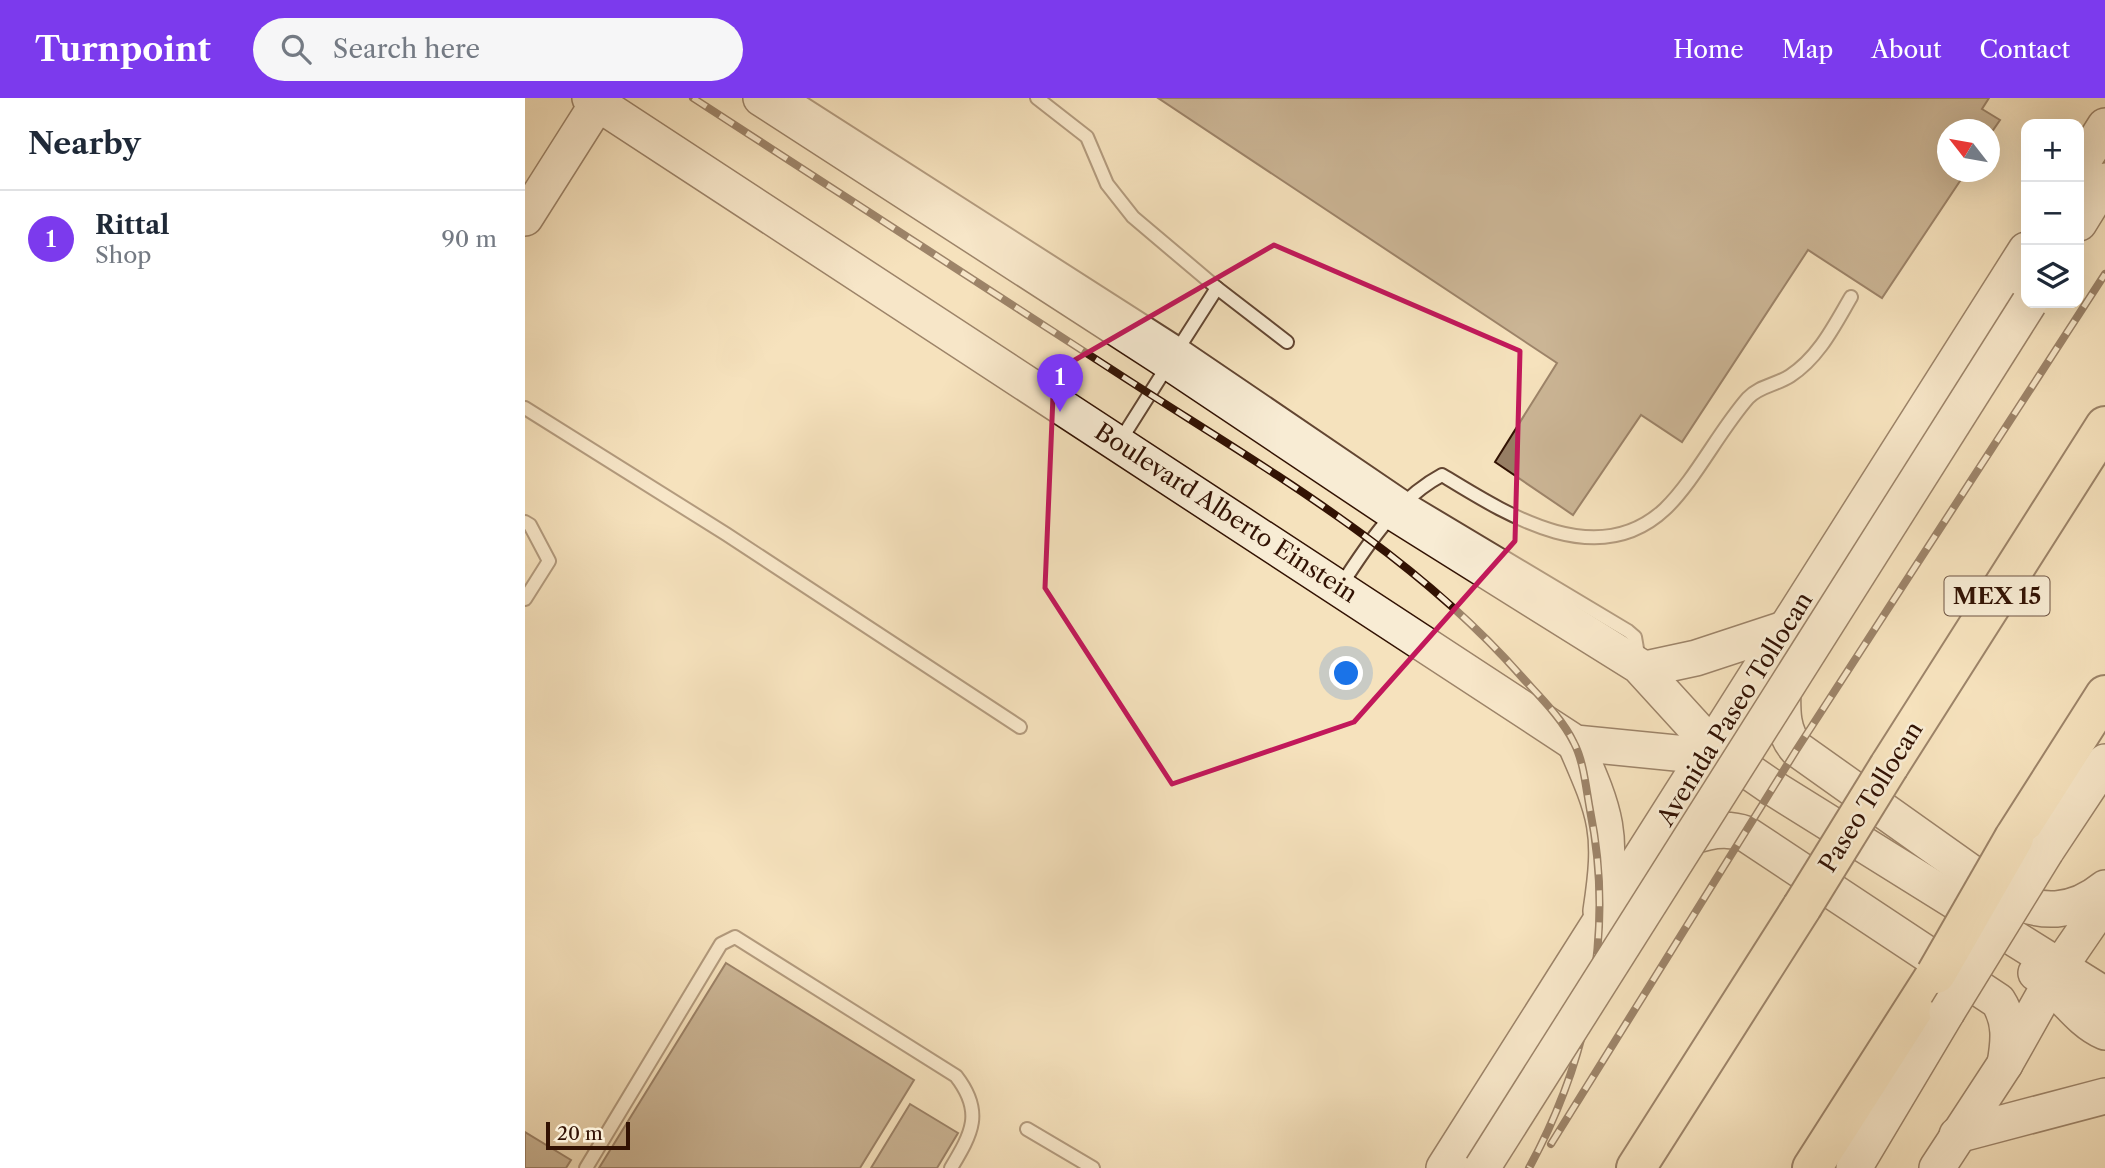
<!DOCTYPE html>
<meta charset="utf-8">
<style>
:root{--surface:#fff;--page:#f6f6f7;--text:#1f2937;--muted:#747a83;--line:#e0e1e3;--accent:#7c3aed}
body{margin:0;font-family:"Libre Caslon Text",serif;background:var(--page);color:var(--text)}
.controls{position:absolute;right:21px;top:21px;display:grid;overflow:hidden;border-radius:14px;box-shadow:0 7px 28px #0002}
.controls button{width:63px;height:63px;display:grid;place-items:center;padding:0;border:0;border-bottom:2px solid var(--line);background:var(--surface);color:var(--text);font:35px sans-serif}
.compass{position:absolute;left:1412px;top:21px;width:63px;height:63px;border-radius:50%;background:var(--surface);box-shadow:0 7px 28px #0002;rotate:301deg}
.scale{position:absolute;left:21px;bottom:18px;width:84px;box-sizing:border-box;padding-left:7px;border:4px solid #321203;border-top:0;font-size:19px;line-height:24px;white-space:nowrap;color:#321203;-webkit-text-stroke:5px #f8ecd4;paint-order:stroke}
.you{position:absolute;left:822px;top:576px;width:24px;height:24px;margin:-18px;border:5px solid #fff;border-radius:50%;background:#1a73e8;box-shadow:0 0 0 10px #1a73e833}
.badge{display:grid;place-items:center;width:46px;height:46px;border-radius:50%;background:var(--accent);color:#fff;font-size:23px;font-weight:700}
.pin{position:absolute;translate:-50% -58px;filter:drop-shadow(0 2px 4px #0008)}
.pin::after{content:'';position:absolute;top:37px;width:24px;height:21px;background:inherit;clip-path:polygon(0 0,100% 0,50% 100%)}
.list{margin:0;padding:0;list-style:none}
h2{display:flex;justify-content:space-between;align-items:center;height:91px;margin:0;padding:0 28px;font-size:30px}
h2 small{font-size:23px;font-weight:400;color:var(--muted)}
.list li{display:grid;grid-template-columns:46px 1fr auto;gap:21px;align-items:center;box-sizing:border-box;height:98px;padding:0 28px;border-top:2px solid var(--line)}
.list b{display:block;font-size:26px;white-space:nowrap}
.list p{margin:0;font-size:23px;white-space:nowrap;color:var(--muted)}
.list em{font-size:23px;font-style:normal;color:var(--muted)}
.icon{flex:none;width:38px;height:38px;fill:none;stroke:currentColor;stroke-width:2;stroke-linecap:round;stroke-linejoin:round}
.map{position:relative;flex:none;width:1580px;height:1070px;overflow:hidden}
header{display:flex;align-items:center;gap:42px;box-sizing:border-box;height:98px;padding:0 35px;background:var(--accent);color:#fff}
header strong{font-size:33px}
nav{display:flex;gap:38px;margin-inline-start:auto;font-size:24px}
.search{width:490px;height:63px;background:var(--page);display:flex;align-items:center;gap:18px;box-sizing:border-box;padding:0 24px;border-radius:38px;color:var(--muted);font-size:26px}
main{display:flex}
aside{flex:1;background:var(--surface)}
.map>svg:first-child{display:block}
.building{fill:#977e64;stroke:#321203;stroke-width:2}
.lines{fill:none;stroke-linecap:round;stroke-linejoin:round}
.service-casing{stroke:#634632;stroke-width:16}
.secondary-casing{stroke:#321203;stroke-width:38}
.trunk-casing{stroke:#321203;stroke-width:42}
.service{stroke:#f8ecd4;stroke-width:12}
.secondary{stroke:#f8ecd4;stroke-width:35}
.trunk{stroke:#f5e2bd;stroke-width:38}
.rail-casing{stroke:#321203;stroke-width:8}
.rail{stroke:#f8ecd4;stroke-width:5;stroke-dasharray:16;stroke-linecap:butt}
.secondary-bridge-casing{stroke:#321203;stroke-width:38;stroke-linecap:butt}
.trunk-bridge-casing{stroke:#321203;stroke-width:42;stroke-linecap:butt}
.secondary-bridge{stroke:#f8ecd4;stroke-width:35}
.trunk-bridge{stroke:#f5e2bd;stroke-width:38}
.marked{fill:none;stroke:#c2185b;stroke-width:5;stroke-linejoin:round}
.labels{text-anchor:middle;stroke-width:5;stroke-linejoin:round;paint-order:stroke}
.shield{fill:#f8ecd4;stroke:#6d5342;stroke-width:2}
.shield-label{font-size:23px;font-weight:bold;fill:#321203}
.street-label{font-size:24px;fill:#321203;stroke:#f8ecd4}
</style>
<header>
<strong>Turnpoint</strong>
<div class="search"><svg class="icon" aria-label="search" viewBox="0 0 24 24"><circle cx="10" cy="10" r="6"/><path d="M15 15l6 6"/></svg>Search here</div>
<nav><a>Home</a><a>Map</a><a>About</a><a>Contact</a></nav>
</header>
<main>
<aside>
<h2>Nearby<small></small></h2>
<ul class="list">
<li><span class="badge">1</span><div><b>Rittal</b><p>Shop</p></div><em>90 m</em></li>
</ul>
</aside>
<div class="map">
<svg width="1580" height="1070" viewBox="0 0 1580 1070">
<rect width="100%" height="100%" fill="#f5e2bd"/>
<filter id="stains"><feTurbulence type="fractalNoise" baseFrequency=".00286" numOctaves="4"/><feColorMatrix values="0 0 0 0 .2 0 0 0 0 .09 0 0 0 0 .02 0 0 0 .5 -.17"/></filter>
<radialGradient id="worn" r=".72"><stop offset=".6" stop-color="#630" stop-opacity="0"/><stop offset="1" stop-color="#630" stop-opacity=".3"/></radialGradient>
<!-- building -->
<g class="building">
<polygon points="633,0 1464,0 1457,11 1475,22 1464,38 1464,32 1422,32 1422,74 1441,74 1357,200 1283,152 1157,344 1116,317 1048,417 970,364 1032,265"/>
<polygon points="201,865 389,982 335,1070 74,1070"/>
<polygon points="385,1006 433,1035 412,1070 346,1070"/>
<polygon points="0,1034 46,1062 41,1070 0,1070"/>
</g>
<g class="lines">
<defs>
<g id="service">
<polyline points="270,0 656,247 884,402 1103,533 1110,539 1114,562"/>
<polyline points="512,0 562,39 582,86 608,119 692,190 653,251"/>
<polyline points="692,190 762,244"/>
<polyline points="0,310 201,436 495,629"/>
<polyline points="595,343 643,267"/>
<polyline points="0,424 5,427 24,463 0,501"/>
<path d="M815,489c27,-42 57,-88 102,-112 64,39 155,98 223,34 30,-29 54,-78 83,-111 11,-12 28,-13 42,-22 29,-19 44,-50 61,-79"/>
<polyline points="502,1031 568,1070"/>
<path d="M61,1070l135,-224 14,-7 221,139c28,36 16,57 -5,92"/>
</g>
<g id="secondary">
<polyline points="65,0 1050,645 1181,658"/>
<polyline points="236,0 644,264 871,416 1114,568 1187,648 1248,690 1580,897"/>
<polyline points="1554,69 1580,28"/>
<polyline points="0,120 76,0"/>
<polyline points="1554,125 1580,83"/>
<polyline points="1120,571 1171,560 1259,531"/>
<path d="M1258,580c0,25 -4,51 14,71l207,147c36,19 69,18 101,-8"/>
<path d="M1050,645c32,73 38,89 26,168"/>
<path d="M1146,748c24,-12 49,-21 75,-12l252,167c13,20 11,40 7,63"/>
<polyline points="1521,753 1580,664"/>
<path d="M1511,875c25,16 41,47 69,59"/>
<polyline points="1432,1037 1580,998"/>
<polyline points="919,1070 1501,152"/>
<polyline points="1329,1070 1422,914"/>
<polyline points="1412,1070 1480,966 1534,870 1580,803"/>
</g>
<g id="trunk">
<polyline points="1364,668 1580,328"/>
<polyline points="1489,740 1580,597"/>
<polyline points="1111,1070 1277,809"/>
<polyline points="1287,1070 1411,876"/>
</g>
</defs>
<!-- service casing -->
<use href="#service" class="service-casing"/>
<!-- secondary casing -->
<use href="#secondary" class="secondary-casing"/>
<!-- trunk casing -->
<use href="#trunk" class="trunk-casing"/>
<!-- service -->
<use href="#service" class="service"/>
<!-- secondary -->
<use href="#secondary" class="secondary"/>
<!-- trunk -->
<use href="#trunk" class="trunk"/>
<defs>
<g id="rail">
<path d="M168,0c145,94 290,188 435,282 138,89 284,172 393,296 18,20 41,42 53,67 10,19 12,46 16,67 25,123 -1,248 -61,358"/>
<polyline points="1026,1046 1272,651 1580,176"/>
</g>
</defs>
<!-- rail casing -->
<use href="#rail" class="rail-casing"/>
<!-- rail -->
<use href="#rail" class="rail"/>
<defs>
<g id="secondary-bridge">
<polyline points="1422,914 1521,753"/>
<polyline points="957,1070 1504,205"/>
</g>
<g id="trunk-bridge">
<polyline points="1277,809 1364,668"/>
<polyline points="1411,876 1489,740"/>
</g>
</defs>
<!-- secondary-bridge casing -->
<use href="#secondary-bridge" class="secondary-bridge-casing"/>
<!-- trunk-bridge casing -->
<use href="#trunk-bridge" class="trunk-bridge-casing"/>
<!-- secondary-bridge -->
<use href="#secondary-bridge" class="secondary-bridge"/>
<!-- trunk-bridge -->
<use href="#trunk-bridge" class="trunk-bridge"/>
</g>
<!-- marked area -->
<path d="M0 0H1580V1070H0ZM749,147l246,106 -5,190 -161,181 -182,62 -127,-196 9,-216z" fill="#f5e2bd" fill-opacity=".55" fill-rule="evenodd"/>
<path class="marked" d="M749,147l246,106 -5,190 -161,181 -182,62 -127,-196 9,-216z"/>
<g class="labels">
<!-- shield labels -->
<rect class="shield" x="1419.5" y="478.5" width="105" height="39" rx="5"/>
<g class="shield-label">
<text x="1472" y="506">MEX 15</text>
</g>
<!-- street labels -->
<g class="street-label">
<text transform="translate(701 415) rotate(33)" y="8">Boulevard Alberto Einstein</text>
<text transform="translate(1210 611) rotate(-58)" y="8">Avenida Paseo Tollocan</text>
<text transform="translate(1346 699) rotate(-58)" y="8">Paseo Tollocan</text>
</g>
</g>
<rect width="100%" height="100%" filter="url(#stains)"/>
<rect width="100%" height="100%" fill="url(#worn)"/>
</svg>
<div class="controls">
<button>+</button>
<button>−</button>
<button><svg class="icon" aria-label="layers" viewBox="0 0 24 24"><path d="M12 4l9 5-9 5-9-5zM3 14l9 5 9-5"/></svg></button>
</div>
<svg class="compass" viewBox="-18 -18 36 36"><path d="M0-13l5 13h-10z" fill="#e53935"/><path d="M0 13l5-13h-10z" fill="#747a83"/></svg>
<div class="scale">20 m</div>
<div class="you"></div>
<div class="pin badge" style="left:535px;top:314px">1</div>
</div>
</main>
